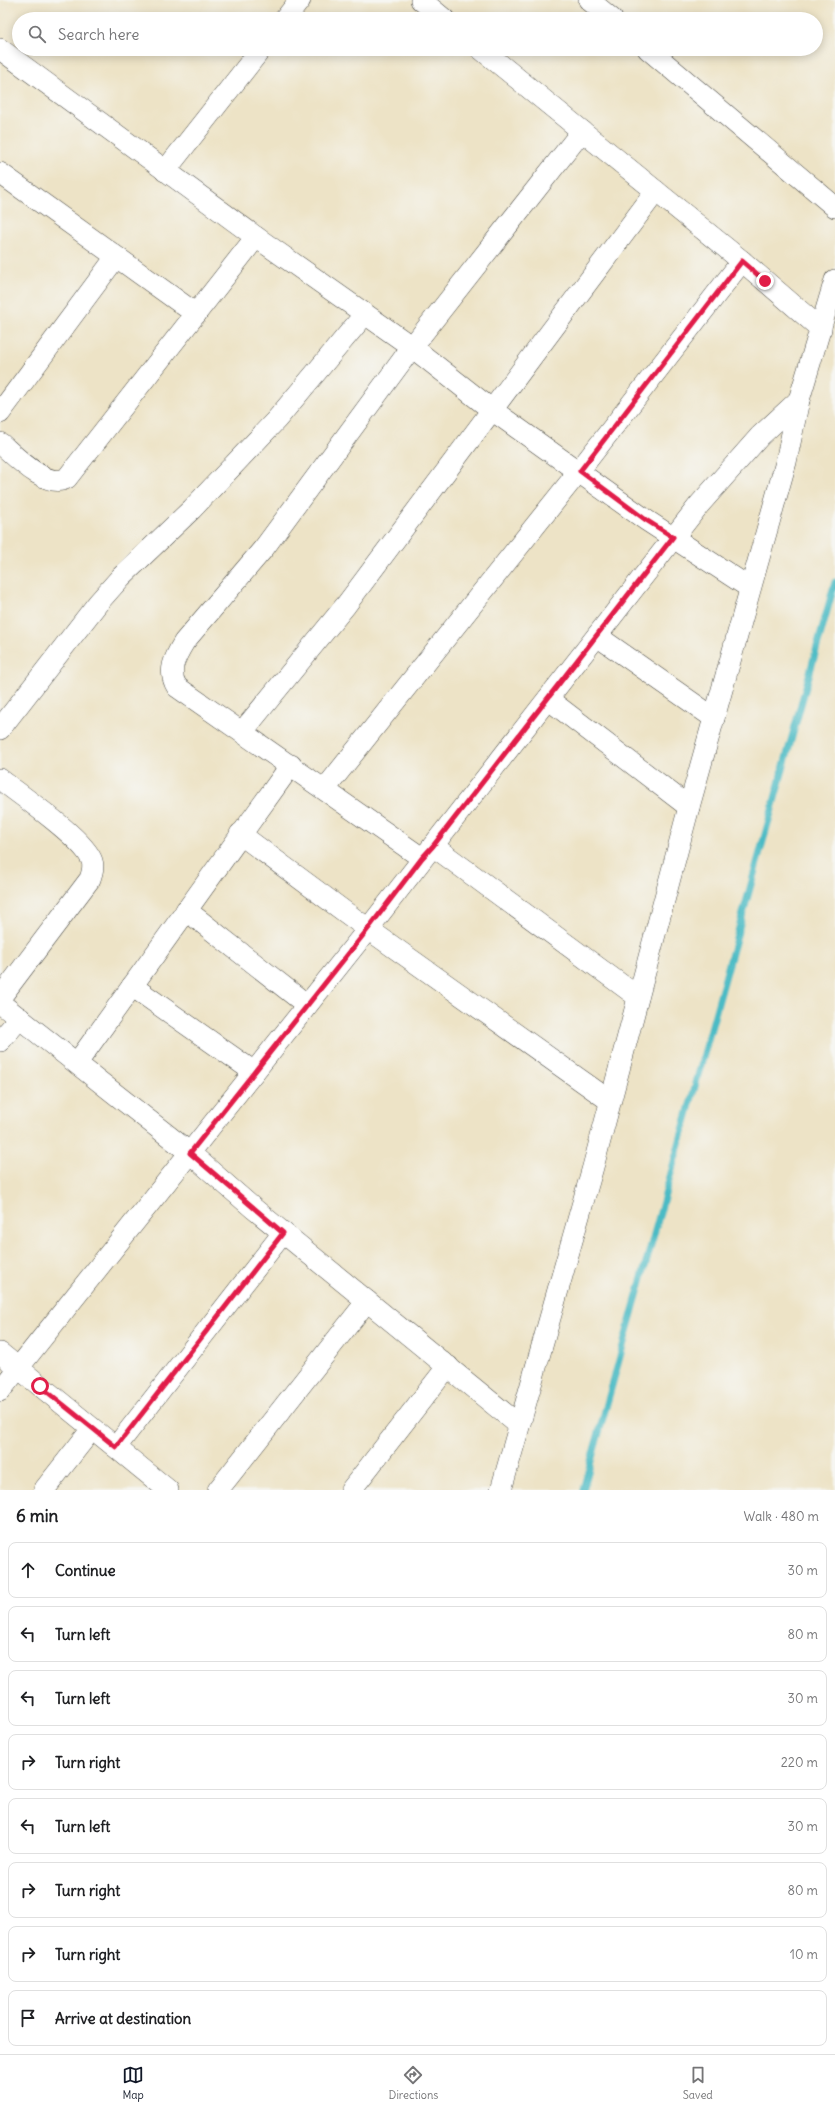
<!DOCTYPE html>
<meta charset="utf-8">
<style>
:root{--surface:#fff;--page:#f2f2f2;--text:#202124;--muted:#757577;--line:#e0e0e0;--accent:#111827}
body{margin:0;font-family:Delius,sans-serif;background:var(--page);color:var(--text)}
.stop{position:absolute;width:12px;height:12px;margin:-9px;border:3px solid #e11d48;border-radius:50%;background:#fff}
.stop.end{background:#e11d48;border-color:#fff;box-shadow:0 1px 4px #0008}
.list{margin:0;padding:0;list-style:none}
h2{display:flex;justify-content:space-between;align-items:center;height:52px;margin:0;padding:0 16px;font-size:17px}
h2 small{font-size:13px;font-weight:400;color:var(--muted)}
.list li{display:grid;grid-template-columns:26px 1fr auto;gap:12px;align-items:center;box-sizing:border-box;height:56px;margin:0 8px 8px;padding:0 8px;border:1px solid var(--line);border-radius:8px}
.list b{display:block;font-size:15px;white-space:nowrap}
.list em{font-size:13px;font-style:normal;color:var(--muted)}
.icon{flex:none;width:22px;height:22px;fill:none;stroke:currentColor;stroke-width:2;stroke-linecap:round;stroke-linejoin:round}
.map{position:relative;flex:none;width:835px;height:1490px;overflow:hidden}
.search{position:absolute;background:var(--surface);box-shadow:0 2px 10px #0003;left:12px;right:12px;top:12px;height:44px;display:flex;align-items:center;gap:10px;box-sizing:border-box;padding:0 14px;border-radius:22px;color:var(--muted);font-size:15px}
.sheet{height:564px;background:var(--surface)}
nav{display:flex;justify-content:space-around;align-items:center;box-sizing:border-box;height:56px;border-top:1px solid var(--line);background:var(--surface);font-size:11px;color:var(--muted)}
nav a{display:grid;justify-items:center;gap:2px}
nav .on{color:var(--accent)}
.map>svg:first-child{display:block}
.lines{fill:none;stroke-linecap:round;stroke-linejoin:round}
.stream{stroke:#4cbbc5;stroke-width:7}
.minor-casing{stroke:#484742;stroke-width:22}
.minor{stroke:#fff;stroke-width:21}
.route{stroke:#e11d48;stroke-width:5}
</style>
<div class="map">
<svg width="835" height="1490" viewBox="0 0 835 1490">
<rect width="100%" height="100%" fill="#f6f6f2"/>
<filter id="ink" filterUnits="userSpaceOnUse"><feTurbulence type="fractalNoise" baseFrequency=".025" numOctaves="2"/><feDisplacementMap in="SourceGraphic" scale="8" xChannelSelector="R" yChannelSelector="G"/><feConvolveMatrix kernelMatrix="1 2 1 2 8 2 1 2 1" color-interpolation-filters="sRGB"/></filter>
<filter id="wash" filterUnits="userSpaceOnUse"><feTurbulence type="fractalNoise" baseFrequency=".012" numOctaves="4" result="noise"/><feDisplacementMap in="SourceGraphic" scale="16" xChannelSelector="R" yChannelSelector="G"/><feGaussianBlur stdDeviation="0.9" result="paint"/><feColorMatrix in="noise" values="0 0 0 0 0 0 0 0 0 0 0 0 0 0 0 0 0 1.4 0 .05"/><feComposite in="paint" operator="in"/></filter>
<g filter="url(#wash)">
<rect width="100%" height="100%" fill="#ede3c6"/>
<g class="lines">
<!-- stream -->
<polyline class="stream" points="583,1490 835,582"/>
</g>
</g>
<g filter="url(#ink)">
<g class="lines">
<defs>
<g id="minor">
<polyline points="421,0 444,19"/>
<polyline points="589,0 612,19"/>
<polyline points="285,19 300,0"/>
<polyline points="0,49 256,237 412,347 492,410 646,520 750,588"/>
<polyline points="481,49 742,261 821,329"/>
<polyline points="648,49 835,207"/>
<polyline points="165,171 261,49"/>
<polyline points="0,173 196,314"/>
<polyline points="0,413 116,257"/>
<path d="M0,443c15,13 47,47 67,35l189,-241"/>
<polyline points="597,636 714,718"/>
<polyline points="548,699 689,807"/>
<polyline points="0,729 98,603 121,577 192,509 277,419 365,314"/>
<polyline points="243,731 346,605 656,191"/>
<path d="M0,779c20,16 85,60 92,82 2,6 0,12 -2,18l-90,119"/>
<polyline points="325,789 579,471 742,261"/>
<polyline points="240,834 368,929 610,1101"/>
<polyline points="433,846 638,997"/>
<path d="M422,858l-245,-171c-10,-16 -2,-30 7,-45l80,-94 148,-201 170,-216"/>
<polyline points="186,910 307,1005"/>
<polyline points="132,986 254,1072"/>
<polyline points="0,1003 190,1153 253,1208 519,1425"/>
<polyline points="0,1041 20,1018"/>
<polyline points="77,1063 291,765"/>
<polyline points="0,1353 168,1490"/>
<polyline points="0,1391 368,929 699,505 760,436 799,400"/>
<polyline points="116,1447 283,1233"/>
<polyline points="44,1490 92,1429"/>
<polyline points="218,1490 367,1301"/>
<polyline points="351,1490 448,1366"/>
<polyline points="501,1490 593,1167 689,807 786,462 799,400 835,280"/>
</g>
</defs>
<!-- minor casing -->
<use href="#minor" class="minor-casing"/>
<!-- minor -->
<use href="#minor" class="minor"/>
</g>
</g>
<g class="lines" filter="url(#ink)">
<!-- route -->
<polyline class="route" points="40,1386 116,1447 283,1233 190,1153 368,929 422,858 433,846 673,537 646,520 580,471 742,261 765,281"/>
</g>
</svg>
<div class="stop" style="left:40px;top:1386px"></div>
<div class="stop end" style="left:765px;top:281px"></div>
<div class="search"><svg class="icon" aria-label="search" viewBox="0 0 24 24"><circle cx="10" cy="10" r="6"/><path d="M15 15l6 6"/></svg>Search here</div>
</div>
<section class="sheet">
<h2>6 min<small>Walk · 480 m</small></h2>
<ul class="list">
<li><svg class="icon" aria-label="ahead" viewBox="0 0 24 24"><path d="M12 20V5M6 11l6-6 6 6"/></svg><div><b>Continue</b></div><em>30 m</em></li>
<li><svg class="icon" aria-label="left" viewBox="0 0 24 24"><path d="M17 20v-9H6M10 6l-5 5 5 5"/></svg><div><b>Turn left</b></div><em>80 m</em></li>
<li><svg class="icon" aria-label="left" viewBox="0 0 24 24"><path d="M17 20v-9H6M10 6l-5 5 5 5"/></svg><div><b>Turn left</b></div><em>30 m</em></li>
<li><svg class="icon" aria-label="right" viewBox="0 0 24 24"><path d="M7 20v-9h11M14 6l5 5-5 5"/></svg><div><b>Turn right</b></div><em>220 m</em></li>
<li><svg class="icon" aria-label="left" viewBox="0 0 24 24"><path d="M17 20v-9H6M10 6l-5 5 5 5"/></svg><div><b>Turn left</b></div><em>30 m</em></li>
<li><svg class="icon" aria-label="right" viewBox="0 0 24 24"><path d="M7 20v-9h11M14 6l5 5-5 5"/></svg><div><b>Turn right</b></div><em>80 m</em></li>
<li><svg class="icon" aria-label="right" viewBox="0 0 24 24"><path d="M7 20v-9h11M14 6l5 5-5 5"/></svg><div><b>Turn right</b></div><em>10 m</em></li>
<li><svg class="icon" aria-label="arrive" viewBox="0 0 24 24"><path d="M6 21V4h12l-3 4 3 4H6"/></svg><div><b>Arrive at destination</b></div></li>
</ul>
</section>
<nav>
<a class="on"><svg class="icon" aria-label="map" viewBox="0 0 24 24"><path d="M3 6l6-2 6 2 6-2v14l-6 2-6-2-6 2zM9 4v14M15 6v14"/></svg>Map</a>
<a><svg class="icon" aria-label="directions" viewBox="0 0 24 24"><path d="M12 3l9 9-9 9-9-9zM9 14v-3h6M13 9l2 2-2 2"/></svg>Directions</a>
<a><svg class="icon" aria-label="saved" viewBox="0 0 24 24"><path d="M7 4h10v16l-5-4-5 4z"/></svg>Saved</a>
</nav>
